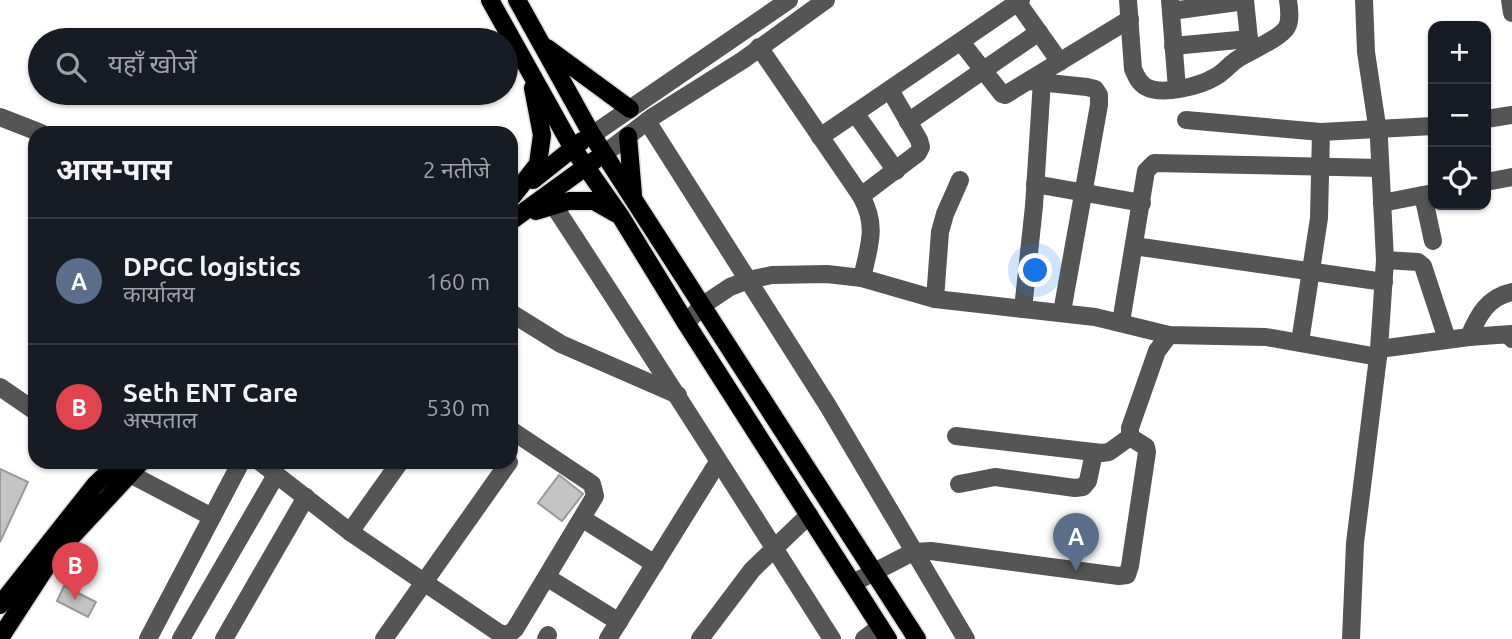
<!DOCTYPE html>
<html lang="hi">
<meta charset="utf-8">
<style>
:root{--surface:#171b24;--page:#20242c;--text:#f1f3f6;--muted:#9ea1a6;--line:#363941;--accent:#8c9099}
body{margin:0;font-family:Ubuntu,"Noto Sans Devanagari",sans-serif;background:var(--page);color:var(--text)}
.controls{position:absolute;right:21px;top:21px;display:grid;overflow:hidden;border-radius:14px;box-shadow:0 2px 5px #0004}
.controls button{width:63px;height:63px;display:grid;place-items:center;padding:0;border:0;border-bottom:2px solid var(--line);background:var(--surface);color:var(--text);font:35px sans-serif}
.you{position:absolute;left:1036px;top:271px;width:24px;height:24px;margin:-18px;border:5px solid #fff;border-radius:50%;background:#1a73e8;box-shadow:0 0 0 10px #1a73e833}
.badge{display:grid;place-items:center;width:46px;height:46px;border-radius:50%;background:var(--accent);color:#fff;font-size:23px;font-weight:700}
.pin{position:absolute;translate:-50% -58px;filter:drop-shadow(0 2px 4px #0008)}
.pin::after{content:'';position:absolute;top:37px;width:24px;height:21px;background:inherit;clip-path:polygon(0 0,100% 0,50% 100%)}
.list{margin:0;padding:0;list-style:none}
h2{display:flex;justify-content:space-between;align-items:center;height:91px;margin:0;padding:0 28px;font-size:30px}
h2 small{font-size:23px;font-weight:400;color:var(--muted)}
.list li{display:grid;grid-template-columns:46px 1fr auto;gap:21px;align-items:center;box-sizing:border-box;height:126px;padding:0 28px;border-top:2px solid var(--line)}
.list b{display:block;font-size:26px;white-space:nowrap}
.list p{margin:0;font-size:23px;white-space:nowrap;color:var(--muted)}
.list em{font-size:23px;font-style:normal;color:var(--muted)}
.icon{flex:none;width:38px;height:38px;fill:none;stroke:currentColor;stroke-width:2;stroke-linecap:round;stroke-linejoin:round}
.map{position:relative;flex:none;width:1512px;height:639px;overflow:hidden}
.search{position:absolute;background:var(--surface);box-shadow:0 2px 5px #0004;left:28px;top:28px;width:490px;height:77px;display:flex;align-items:center;gap:18px;box-sizing:border-box;padding:0 24px;border-radius:38px;color:var(--muted);font-size:26px}
.panel{position:absolute;background:var(--surface);box-shadow:0 2px 5px #0004;left:28px;top:126px;width:490px;height:343px;border-radius:21px}
.map>svg:first-child{display:block}
.building{fill:#c4c4c4;stroke:#999;stroke-width:2}
.lines{fill:none;stroke-linecap:round;stroke-linejoin:round}
.major-casing{stroke:#dbdbdb;stroke-width:21}
.minor{stroke:#555;stroke-width:18}
.major{stroke:#000;stroke-width:18}
</style>
<div class="map">
<svg width="1512" height="639" viewBox="0 0 1512 639">
<rect width="100%" height="100%" fill="#fff"/>
<!-- building -->
<g class="building">
<polygon points="0,469 28,482 0,542"/>
<polygon points="559,475 583,494 562,521 538,503"/>
<polygon points="64,586 96,602 88,617 57,601"/>
</g>
<g class="lines">
<defs>
<g id="major">
<polyline points="490,0 572,147 621,217 686,323 888,639"/>
<polyline points="517,0 592,135 917,639"/>
<polyline points="547,48 630,109"/>
<polyline points="628,136 633,195"/>
<polyline points="533,180 582,141"/>
<polyline points="512,197 538,164 542,135 533,88"/>
<polyline points="536,211 569,201 594,201 615,213"/>
<polyline points="511,221 595,160"/>
<polyline points="0,605 95,485 119,462"/>
<polyline points="0,638 52,558 141,462"/>
</g>
</defs>
<!-- major casing -->
<use href="#major" class="major-casing"/>
<!-- minor -->
<g class="minor">
<path d="M1128,0l5,69c3,7 6,14 13,18 16,9 54,-1 69,-10 10,-5 16,-15 26,-20 11,-7 40,-19 46,-30 4,-8 2,-19 1,-27"/>
<polyline points="1170,0 1177,89"/>
<polyline points="1245,0 1250,49"/>
<polyline points="1510,0 1512,13"/>
<polyline points="1018,3 1060,62"/>
<polyline points="1171,11 1245,1"/>
<polyline points="961,42 1002,94 1005,95 1130,19"/>
<polyline points="1173,46 1249,39"/>
<polyline points="759,47 861,196 918,153 921,147 919,140 890,90"/>
<polyline points="1029,81 1087,87 1095,89 1099,95 1099,105 1062,312"/>
<polyline points="855,113 896,171"/>
<polyline points="0,117 41,133"/>
<polyline points="1486,119 1512,115"/>
<polyline points="1186,120 1321,132 1433,126"/>
<polyline points="647,121 828,406 966,639"/>
<polyline points="908,122 1039,32"/>
<polyline points="592,135 789,0"/>
<polyline points="820,137 1021,0"/>
<polyline points="604,154 654,116 743,60 826,0"/>
<polyline points="1486,182 1512,177"/>
<polyline points="1035,184 1142,203"/>
<polyline points="1423,195 1433,241"/>
<path d="M861,196c17,30 8,50 1,82"/>
<polyline points="1382,203 1433,193"/>
<path d="M554,206c94,143 186,288 278,433"/>
<polyline points="1134,246 1384,282"/>
<polyline points="1385,260 1418,262 1423,266 1447,339"/>
<polyline points="935,299 940,232 945,214 960,180"/>
<polyline points="1023,309 1034,206 1042,81"/>
<polyline points="511,313 561,344 678,395"/>
<polyline points="1121,322 1146,171 1154,163 1380,168"/>
<polyline points="686,323 703,305 730,287 748,280 772,275 827,274 862,278 935,299 1095,317 1169,335 1266,337 1378,357"/>
<polyline points="1469,337 1511,334 1512,339"/>
<polyline points="1300,342 1319,218 1321,132"/>
<path d="M1379,349l90,-12c9,-22 19,-40 43,-45"/>
<polyline points="0,387 35,411"/>
<polyline points="956,436 1102,453 1109,452 1130,437"/>
<polyline points="260,462 350,532 499,633 508,635 515,629 595,496 592,484 511,430"/>
<polyline points="130,474 212,517"/>
<polyline points="959,484 995,477 1075,488 1083,487 1088,481 1094,453"/>
<polyline points="583,519 655,564"/>
<polyline points="350,532 400,462"/>
<polyline points="548,578 619,622"/>
<polyline points="853,583 913,552 931,551 1119,576 1127,575 1130,566 1147,452 1146,447 1130,437 1130,428 1157,351 1169,335"/>
<polyline points="148,639 241,462"/>
<polyline points="181,639 276,475"/>
<polyline points="224,639 306,497"/>
<polyline points="384,639 509,462"/>
<polyline points="546,639 548,635"/>
<polyline points="608,639 718,462"/>
<polyline points="700,639 752,570 809,515"/>
<polyline points="864,639 880,627"/>
<polyline points="1351,639 1355,543 1379,349 1385,260 1379,139 1366,52 1364,0"/>
</g>
<!-- major -->
<use href="#major" class="major"/>
</g>
</svg>
<div class="controls">
<button>+</button>
<button>−</button>
<button><svg class="icon" aria-label="locate" viewBox="0 0 24 24"><circle cx="12" cy="12" r="6"/><path d="M12 2v4M12 18v4M2 12h4M18 12h4"/></svg></button>
</div>
<div class="you"></div>
<div class="pin badge" style="left:1076px;top:571px;background:#5c6f8a">A</div>
<div class="pin badge" style="left:75px;top:600px;background:#e0444e">B</div>
<div class="search"><svg class="icon" aria-label="search" viewBox="0 0 24 24"><circle cx="10" cy="10" r="6"/><path d="M15 15l6 6"/></svg>यहाँ खोजें</div>
<section class="panel">
<h2>आस-पास<small>2 नतीजे</small></h2>
<ul class="list">
<li><span class="badge" style="background:#5c6f8a">A</span><div><b>DPGC logistics</b><p>कार्यालय</p></div><em>160 m</em></li>
<li><span class="badge" style="background:#e0444e">B</span><div><b>Seth ENT Care</b><p>अस्पताल</p></div><em>530 m</em></li>
</ul>
</section>
</div>
